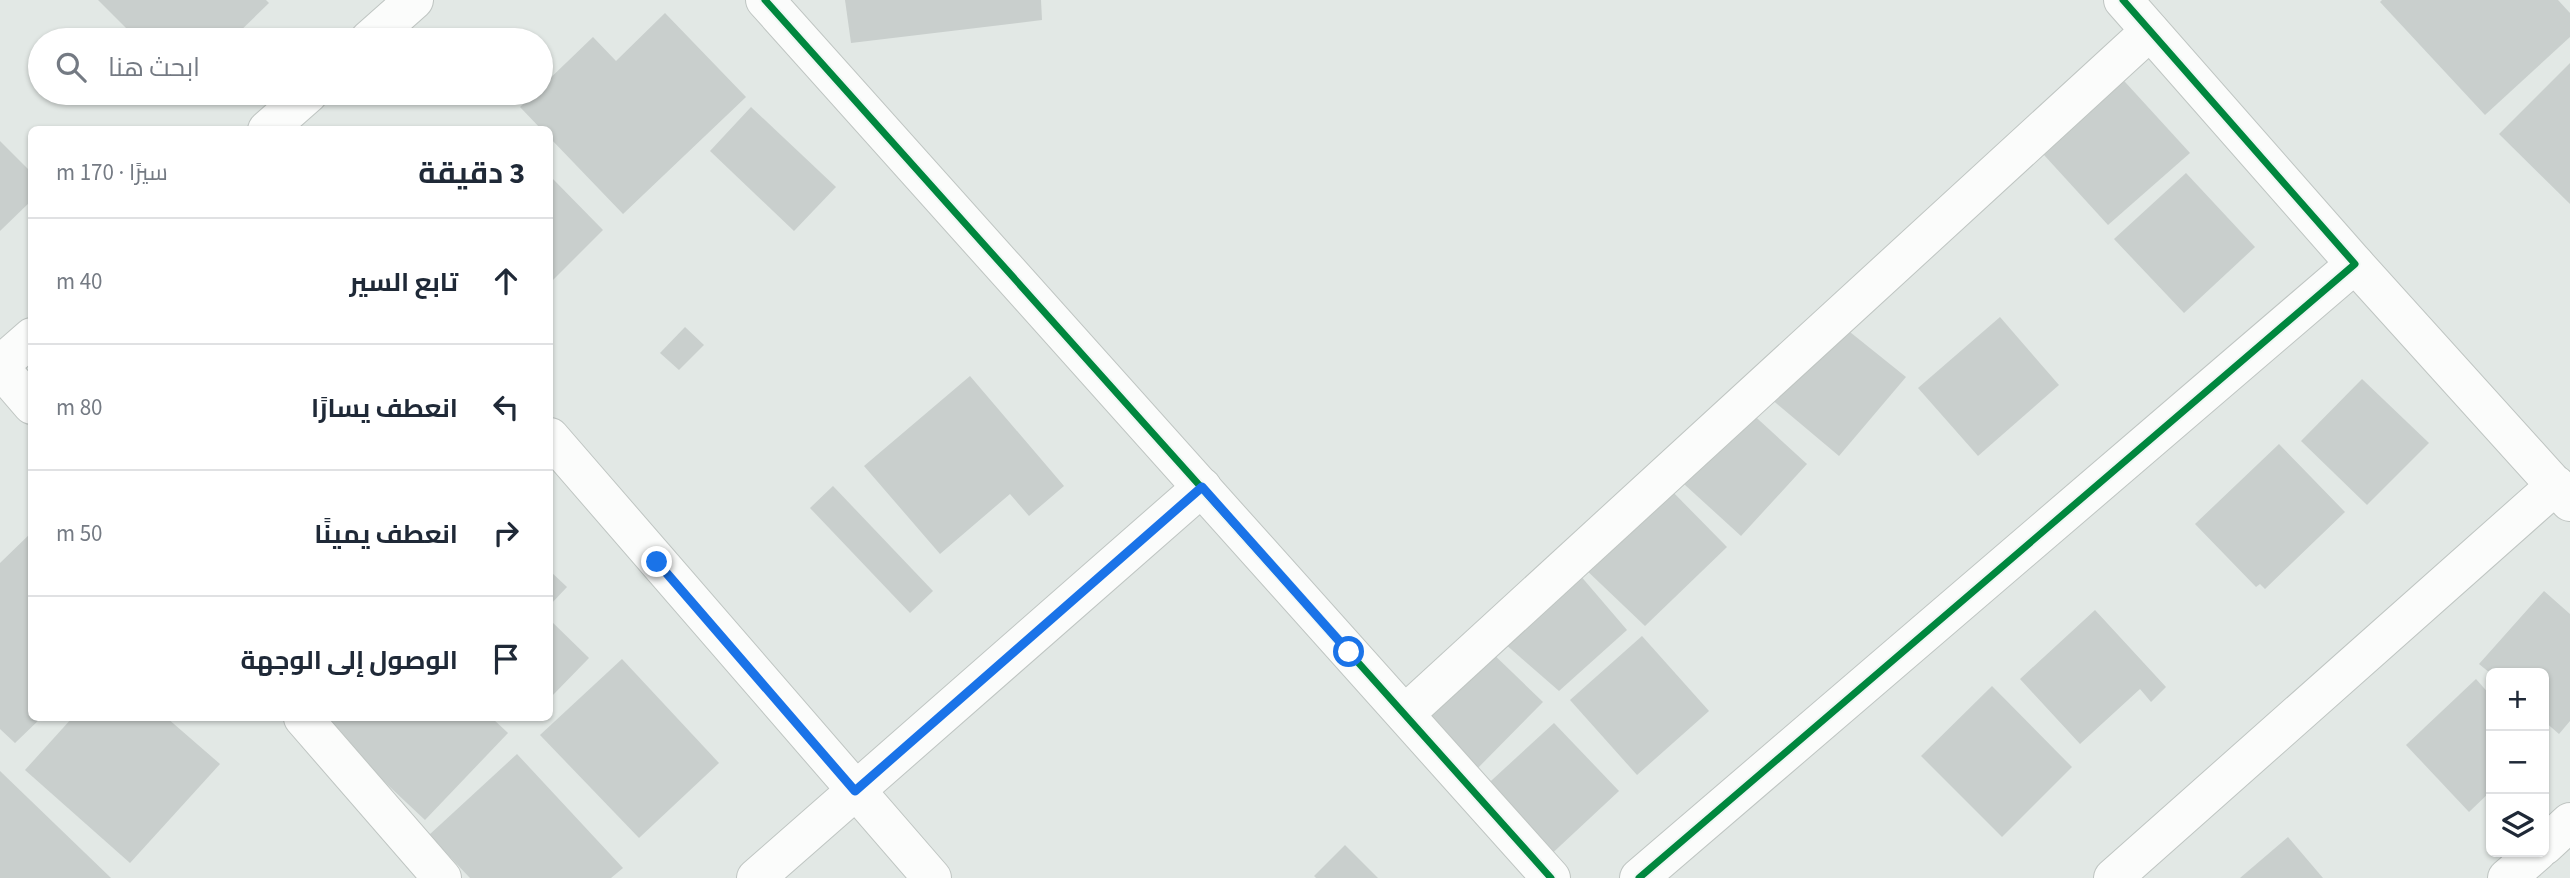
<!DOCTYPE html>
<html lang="ar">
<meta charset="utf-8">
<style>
:root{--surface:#fff;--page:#f2f2f3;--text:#1f2937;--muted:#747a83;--line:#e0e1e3}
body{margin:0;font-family:"Source Sans 3",Cairo,sans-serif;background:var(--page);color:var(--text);direction:rtl}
.controls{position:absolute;right:21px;bottom:21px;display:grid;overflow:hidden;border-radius:10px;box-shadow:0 2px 5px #0004}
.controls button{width:63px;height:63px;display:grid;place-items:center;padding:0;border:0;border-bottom:2px solid var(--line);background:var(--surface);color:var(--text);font:35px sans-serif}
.stop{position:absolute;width:21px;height:21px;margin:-16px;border:5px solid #1a73e8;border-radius:50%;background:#fff}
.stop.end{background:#1a73e8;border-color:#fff;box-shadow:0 2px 7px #0008}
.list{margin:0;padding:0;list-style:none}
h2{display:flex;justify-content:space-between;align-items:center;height:91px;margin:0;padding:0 28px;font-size:30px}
h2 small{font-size:23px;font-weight:400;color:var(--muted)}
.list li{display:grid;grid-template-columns:46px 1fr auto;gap:21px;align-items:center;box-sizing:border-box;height:126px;padding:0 28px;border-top:2px solid var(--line)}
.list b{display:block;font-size:26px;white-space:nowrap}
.list em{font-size:23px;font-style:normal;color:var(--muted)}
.icon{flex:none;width:38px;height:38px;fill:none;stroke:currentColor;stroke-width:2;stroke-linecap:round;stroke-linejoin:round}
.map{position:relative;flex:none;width:2570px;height:878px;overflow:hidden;direction:ltr}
.search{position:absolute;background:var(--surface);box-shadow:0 2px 5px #0004;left:28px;top:28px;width:525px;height:77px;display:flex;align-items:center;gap:18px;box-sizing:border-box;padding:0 24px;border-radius:38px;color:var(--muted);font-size:26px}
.panel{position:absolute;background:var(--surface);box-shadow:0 2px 5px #0004;left:28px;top:126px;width:525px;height:595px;border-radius:10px;direction:rtl}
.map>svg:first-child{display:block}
.building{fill:#c9cfcd}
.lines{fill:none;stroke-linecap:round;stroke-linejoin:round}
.minor-casing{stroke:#bfc5c2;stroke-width:40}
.minor{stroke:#fbfcfb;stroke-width:38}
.cycleway-casing{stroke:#eff7f4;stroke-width:11}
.cycleway{stroke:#00873e;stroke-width:7}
.route{stroke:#1a73e8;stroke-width:9}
</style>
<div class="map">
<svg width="2570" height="878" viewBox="0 0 2570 878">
<rect width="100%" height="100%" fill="#e2e8e5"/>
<!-- building -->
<g class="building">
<polygon points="98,0 266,0 269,3 231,40 138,40"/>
<polygon points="845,0 1041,0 1042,20 851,43"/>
<polygon points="2382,0 2558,0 2570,13 2570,37 2485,115 2380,2"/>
<polygon points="665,13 746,97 623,214 550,138 550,130 542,130 520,107 535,93 541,93 541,87 593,37 616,61"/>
<polygon points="2570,63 2570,204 2499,134"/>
<polygon points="2115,71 2190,153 2108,225 2034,144"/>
<polygon points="751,107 836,187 794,231 710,151"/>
<polygon points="0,141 32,173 32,200 0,231"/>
<polygon points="2186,173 2255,247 2184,313 2114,239"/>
<polygon points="550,176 603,230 550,283"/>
<polygon points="2000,317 2059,385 1978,456 1918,388"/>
<polygon points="1840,324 1906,377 1839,456 1764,393"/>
<polygon points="685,327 704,345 679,370 660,353"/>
<polygon points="970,376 1064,486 1029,516 1010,494 940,554 864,466"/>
<polygon points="2362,379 2429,443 2367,505 2301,441"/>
<polygon points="1747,409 1807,464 1741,536 1673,474"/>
<polygon points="2279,444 2345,512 2265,589 2260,584 2256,587 2195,524"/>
<polygon points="1665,484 1727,547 1645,626 1581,565"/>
<polygon points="833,486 933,591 910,613 810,508"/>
<polygon points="32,532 32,718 41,718 15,743 0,729 0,563"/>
<polygon points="1573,567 1627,630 1559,691 1496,636"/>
<polygon points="550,571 567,587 550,605"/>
<polygon points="2544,591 2570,614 2570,721 2559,734 2544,721 2544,673 2490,673 2479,664"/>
<polygon points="2095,610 2166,687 2151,702 2140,689 2080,744 2020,679"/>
<polygon points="550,620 589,658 550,698"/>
<polygon points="1642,636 1709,711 1637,775 1570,700"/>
<polygon points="1487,648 1543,702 1471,775 1415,716"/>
<polygon points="622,659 719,763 639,838 540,735"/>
<polygon points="2476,679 2491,696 2491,791 2469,812 2406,745"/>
<polygon points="1992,686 2072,767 2002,837 1921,756"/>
<polygon points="72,718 167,718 220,764 130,863 25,770"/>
<polygon points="331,718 492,718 508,733 425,820 324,725"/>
<polygon points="1554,723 1619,791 1545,860 1480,791"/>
<polygon points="517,754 623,868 611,878 470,878 429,835"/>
<polygon points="0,771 111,878 0,878"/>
<polygon points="2288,837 2323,878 2240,878"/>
<polygon points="1345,845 1378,878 1316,878 1314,876"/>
</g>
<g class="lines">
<defs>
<g id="minor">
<polyline points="765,0 1551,878"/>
<polyline points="369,40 414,0"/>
<polyline points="267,130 309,93"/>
<polyline points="2355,264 2570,502"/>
<polyline points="0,365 32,337"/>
<polyline points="0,368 32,405"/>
<polyline points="550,437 932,878"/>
<polyline points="1405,714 2150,31"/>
<polyline points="303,718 442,878"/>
<polyline points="2544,846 2570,822"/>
<polyline points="756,878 1202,487"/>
<polyline points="1639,878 2355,264 2123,0"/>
<polyline points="2113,878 2556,485"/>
<polyline points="2507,878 2537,852"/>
</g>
</defs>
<!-- minor casing -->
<use href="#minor" class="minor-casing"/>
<!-- minor -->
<use href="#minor" class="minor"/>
<defs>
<g id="cycleway">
<polyline points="765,0 1551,878"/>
<polyline points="1639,878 2355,264 2123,0"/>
</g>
</defs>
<!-- cycleway casing -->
<use href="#cycleway" class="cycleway-casing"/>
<!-- cycleway -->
<use href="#cycleway" class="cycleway"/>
</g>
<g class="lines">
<!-- route -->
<polyline class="route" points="657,562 855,791 1202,487 1349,652"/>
</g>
</svg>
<div class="controls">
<button>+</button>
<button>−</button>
<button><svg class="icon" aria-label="layers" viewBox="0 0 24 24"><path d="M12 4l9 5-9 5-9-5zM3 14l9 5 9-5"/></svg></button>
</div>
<div class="stop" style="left:1349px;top:652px"></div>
<div class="stop end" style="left:657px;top:562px"></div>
<div class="search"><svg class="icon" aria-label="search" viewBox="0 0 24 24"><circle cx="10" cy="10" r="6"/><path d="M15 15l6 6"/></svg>ابحث هنا</div>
<section class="panel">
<h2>3 دقيقة<small>سيرًا · 170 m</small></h2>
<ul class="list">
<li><svg class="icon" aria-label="ahead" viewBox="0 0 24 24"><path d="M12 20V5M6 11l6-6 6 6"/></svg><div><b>تابع السير</b></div><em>40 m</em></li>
<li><svg class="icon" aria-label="left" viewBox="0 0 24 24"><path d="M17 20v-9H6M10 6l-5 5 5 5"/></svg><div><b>انعطف يسارًا</b></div><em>80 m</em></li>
<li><svg class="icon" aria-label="right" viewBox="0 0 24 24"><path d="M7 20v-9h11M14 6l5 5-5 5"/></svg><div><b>انعطف يمينًا</b></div><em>50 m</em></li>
<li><svg class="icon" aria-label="arrive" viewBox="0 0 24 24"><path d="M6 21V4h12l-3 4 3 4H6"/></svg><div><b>الوصول إلى الوجهة</b></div></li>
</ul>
</section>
</div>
